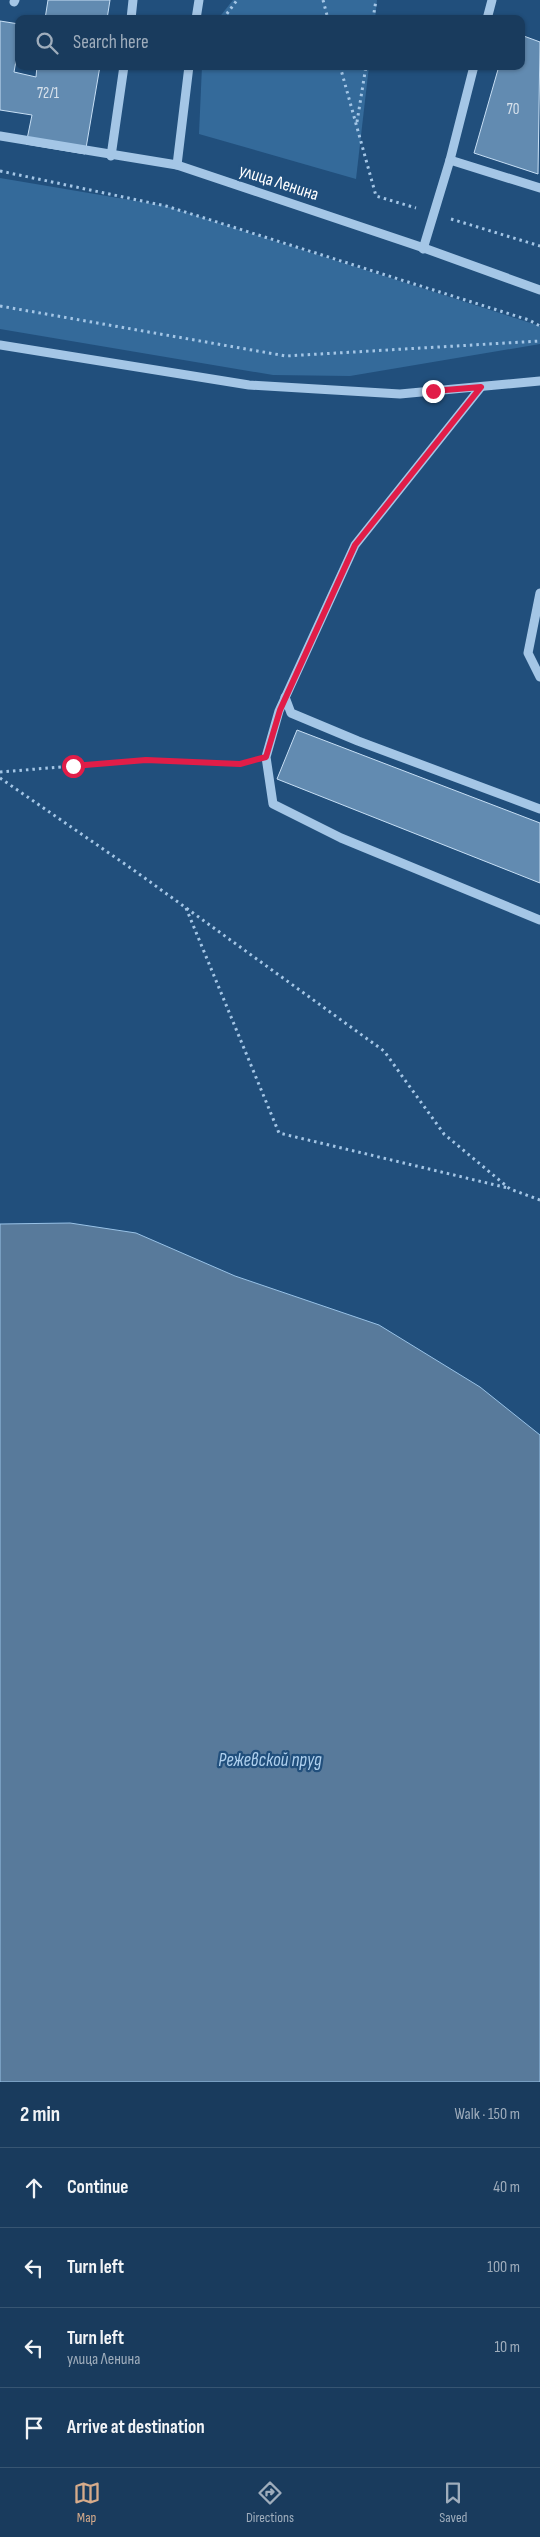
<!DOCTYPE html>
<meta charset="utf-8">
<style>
:root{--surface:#193b5d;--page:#264666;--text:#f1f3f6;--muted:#9fadbc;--line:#375572;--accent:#d6ab8b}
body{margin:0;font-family:"Sofia Sans Condensed",sans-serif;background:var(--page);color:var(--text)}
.stop{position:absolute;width:15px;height:15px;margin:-11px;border:4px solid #e11d48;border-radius:50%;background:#fff}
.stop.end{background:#e11d48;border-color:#fff;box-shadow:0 1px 5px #0008}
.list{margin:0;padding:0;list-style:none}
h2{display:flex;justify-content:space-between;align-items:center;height:65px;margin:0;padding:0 20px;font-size:21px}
h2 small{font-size:16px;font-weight:400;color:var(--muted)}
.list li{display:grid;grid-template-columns:32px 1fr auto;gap:15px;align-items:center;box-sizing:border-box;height:80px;padding:0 20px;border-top:1px solid var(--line)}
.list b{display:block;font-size:19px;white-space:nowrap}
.list p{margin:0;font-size:16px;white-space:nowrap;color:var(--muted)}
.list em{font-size:16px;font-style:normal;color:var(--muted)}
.icon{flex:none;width:28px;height:28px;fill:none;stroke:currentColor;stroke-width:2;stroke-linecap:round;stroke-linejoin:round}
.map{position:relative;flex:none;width:540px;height:2082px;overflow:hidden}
.search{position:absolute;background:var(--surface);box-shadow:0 1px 4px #0004;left:15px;right:15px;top:15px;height:55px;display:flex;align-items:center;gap:12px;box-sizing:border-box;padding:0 18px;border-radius:10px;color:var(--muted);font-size:19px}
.sheet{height:385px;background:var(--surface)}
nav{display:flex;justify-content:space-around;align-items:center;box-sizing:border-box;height:70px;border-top:1px solid var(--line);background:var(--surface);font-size:14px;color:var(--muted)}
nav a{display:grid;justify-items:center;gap:2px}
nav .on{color:var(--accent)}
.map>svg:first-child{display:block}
.green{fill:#346a9a}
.water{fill:#587a9b;stroke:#98c2e7}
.building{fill:#628bb1;stroke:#c7dff5}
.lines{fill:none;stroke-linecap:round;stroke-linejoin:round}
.path{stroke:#a4c6e6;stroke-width:3;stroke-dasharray:2.5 4;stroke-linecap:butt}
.minor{stroke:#a4c6e6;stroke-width:9}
.route{stroke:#e11d48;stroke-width:6}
.labels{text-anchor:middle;stroke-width:4.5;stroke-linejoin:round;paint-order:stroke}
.number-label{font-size:15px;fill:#d8e2ec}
.street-label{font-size:18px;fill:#fff;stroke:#214f7c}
.water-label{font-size:19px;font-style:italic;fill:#afd0ee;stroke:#214f7c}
</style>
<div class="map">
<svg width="540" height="2082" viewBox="0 0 540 2082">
<rect width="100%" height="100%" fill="#214f7c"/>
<!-- green -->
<g class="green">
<polygon points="233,0 377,0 375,19 218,19"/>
<polygon points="202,66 369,66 356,179 199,134"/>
<polygon points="0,178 166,206 540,326 540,344 350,376 273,375 0,329"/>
</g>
<!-- water -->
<polygon class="water" points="70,1223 136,1233 235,1276 379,1325 480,1387 540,1435 540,2082 0,2082 0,1224"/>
<!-- building -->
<g class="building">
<polygon points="48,0 110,0 107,19 45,19"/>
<polygon points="0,21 19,24 19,44 14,72 36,77 37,66 100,66 85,154 26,144 32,115 0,110"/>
<polygon points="521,35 540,42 538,174 474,153 499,66 521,66"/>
<polygon points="297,730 540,823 540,883 277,779"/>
</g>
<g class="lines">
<!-- path -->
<g class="path">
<polyline points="323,0 328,19"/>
<polyline points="223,19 237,0"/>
<polyline points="373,19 376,0"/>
<polyline points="340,66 376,196 416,208"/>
<polyline points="357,122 366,66"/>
<polyline points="0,171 166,206 529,320 540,326"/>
<polyline points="451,219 540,246"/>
<polyline points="0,306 286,356 540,341"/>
<polyline points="0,772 146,760 240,764 249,762"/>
<polyline points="0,778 135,871 384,1051 444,1134 510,1189 540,1200"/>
<polyline points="186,908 279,1133 508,1188"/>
</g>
<!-- minor -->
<g class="minor">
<polyline points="14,2 15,0"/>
<polyline points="131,19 133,0"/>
<polyline points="196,19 199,0"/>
<polyline points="487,19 492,0"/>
<polyline points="0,136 177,165 421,247 540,290"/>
<polyline points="111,156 124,66"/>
<polyline points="450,160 540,188"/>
<polyline points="177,165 189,66"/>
<polyline points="423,249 450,160 474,66"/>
<polyline points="0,345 249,385 400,394 540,381"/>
<polyline points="481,387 355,545 279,711 266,757 273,804 341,838 540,920"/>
<polyline points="540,593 528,653 540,677"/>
<polyline points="285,697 291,713 358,741 540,809"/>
</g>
</g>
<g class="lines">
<!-- route -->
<polyline class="route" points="73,766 146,760 240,764 266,757 280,710 355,545 481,387 433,391"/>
</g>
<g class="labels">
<!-- number labels -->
<g class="number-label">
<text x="48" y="98">72/1</text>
<text x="513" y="114">70</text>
</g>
<!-- street labels -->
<g class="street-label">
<text transform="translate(279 182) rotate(18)" y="6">улица Ленина</text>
</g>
<!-- water labels -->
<g class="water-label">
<text x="270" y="1766">Режевской пруд</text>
</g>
</g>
</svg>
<div class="stop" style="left:73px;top:766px"></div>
<div class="stop end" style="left:433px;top:391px"></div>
<div class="search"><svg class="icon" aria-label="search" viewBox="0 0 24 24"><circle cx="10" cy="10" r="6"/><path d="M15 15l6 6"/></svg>Search here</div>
</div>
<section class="sheet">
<h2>2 min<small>Walk · 150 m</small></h2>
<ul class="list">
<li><svg class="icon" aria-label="ahead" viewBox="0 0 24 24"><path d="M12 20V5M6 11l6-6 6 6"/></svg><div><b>Continue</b></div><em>40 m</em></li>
<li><svg class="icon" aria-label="left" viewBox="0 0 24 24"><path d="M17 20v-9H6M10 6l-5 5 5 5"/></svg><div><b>Turn left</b></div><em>100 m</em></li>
<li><svg class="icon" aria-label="left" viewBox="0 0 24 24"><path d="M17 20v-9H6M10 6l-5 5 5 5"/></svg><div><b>Turn left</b><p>улица Ленина</p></div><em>10 m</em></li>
<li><svg class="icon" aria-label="arrive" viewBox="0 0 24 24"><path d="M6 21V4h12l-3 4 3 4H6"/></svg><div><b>Arrive at destination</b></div></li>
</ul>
</section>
<nav>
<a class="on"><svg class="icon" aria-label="map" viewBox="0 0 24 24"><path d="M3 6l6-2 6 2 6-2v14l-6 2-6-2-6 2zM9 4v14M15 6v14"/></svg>Map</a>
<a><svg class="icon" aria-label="directions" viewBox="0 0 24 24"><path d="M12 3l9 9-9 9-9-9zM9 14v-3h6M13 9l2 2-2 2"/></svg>Directions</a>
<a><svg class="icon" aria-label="saved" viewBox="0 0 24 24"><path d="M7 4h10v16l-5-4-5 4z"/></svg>Saved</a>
</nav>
